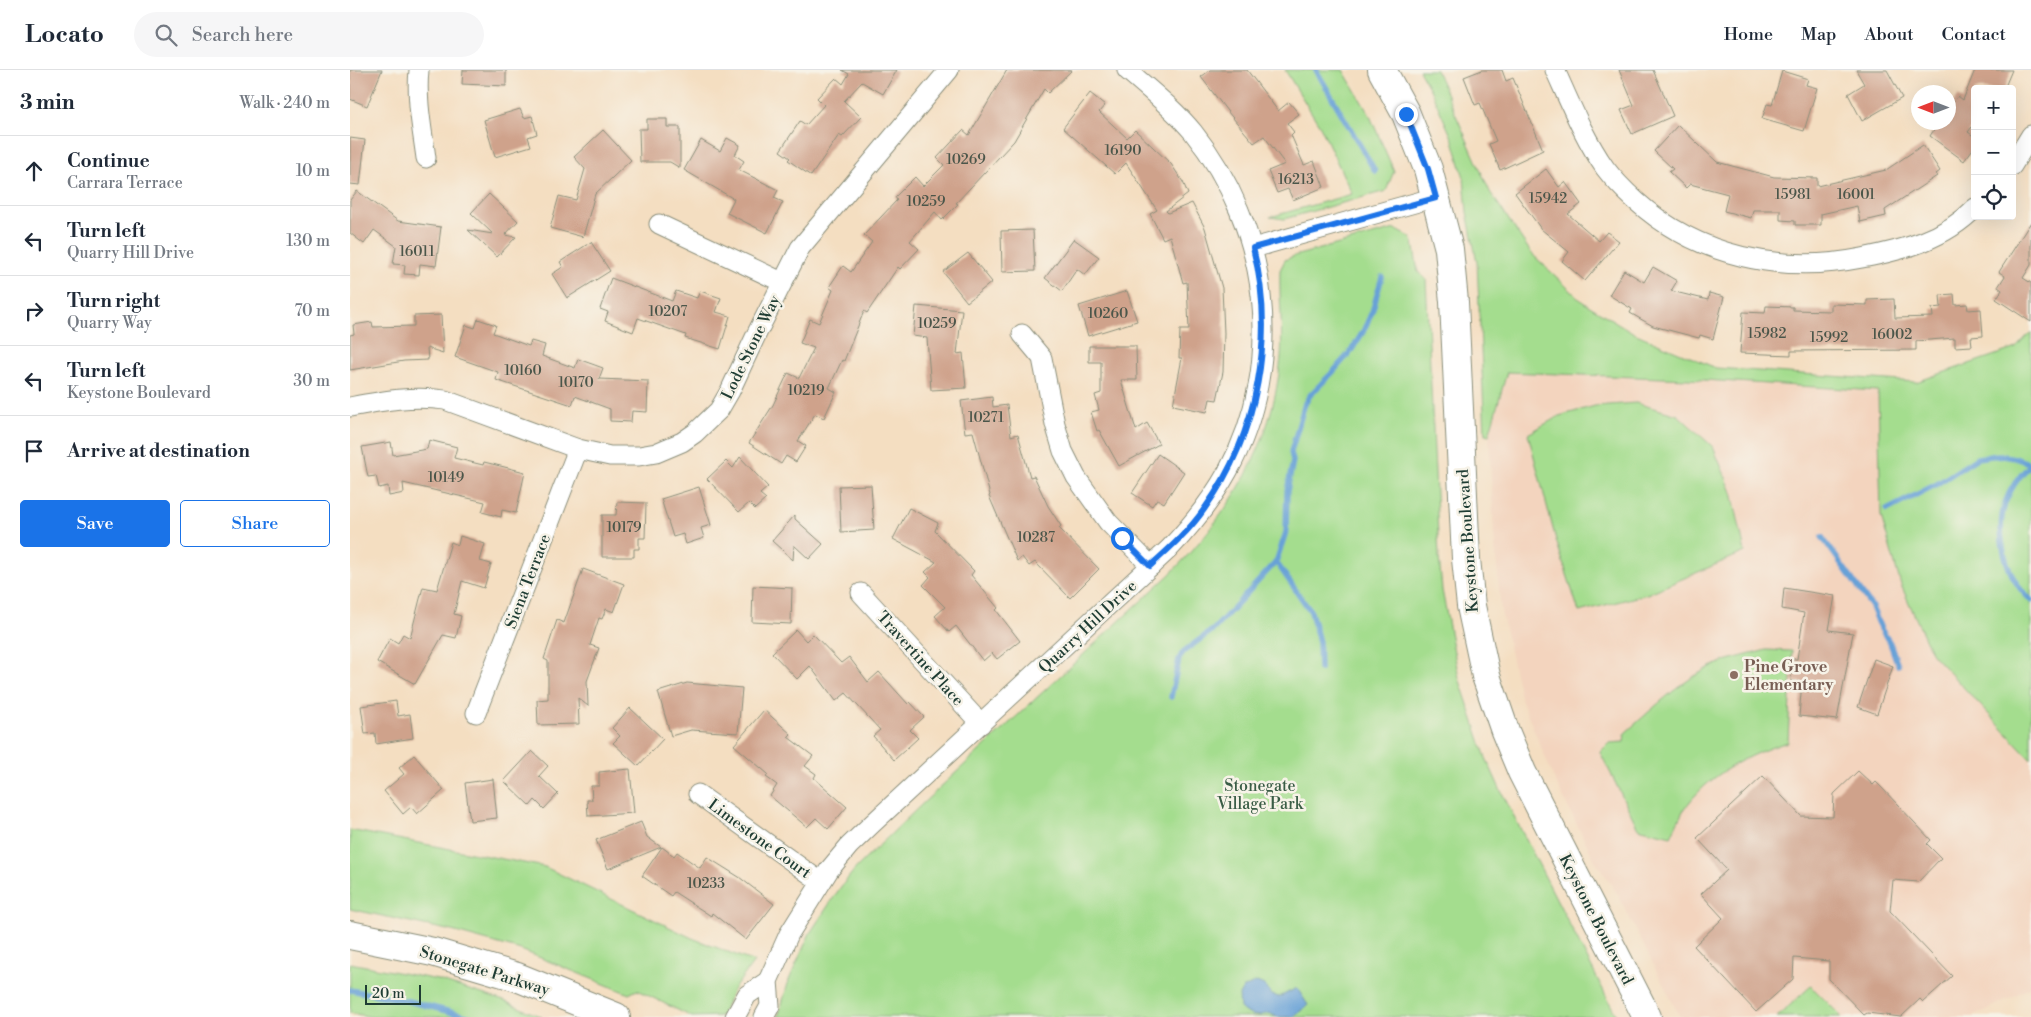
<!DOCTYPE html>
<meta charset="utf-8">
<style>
:root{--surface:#fff;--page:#f6f6f7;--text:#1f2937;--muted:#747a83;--line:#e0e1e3;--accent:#1a73e8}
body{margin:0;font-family:"Libre Bodoni",serif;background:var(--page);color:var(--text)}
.controls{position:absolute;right:15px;top:15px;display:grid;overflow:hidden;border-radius:5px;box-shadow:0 5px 20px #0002}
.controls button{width:45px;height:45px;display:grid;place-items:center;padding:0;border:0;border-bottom:1px solid var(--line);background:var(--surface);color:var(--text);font:25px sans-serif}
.compass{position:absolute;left:1561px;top:15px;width:45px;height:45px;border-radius:50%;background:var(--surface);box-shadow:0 5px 20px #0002;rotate:270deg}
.scale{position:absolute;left:15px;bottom:12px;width:56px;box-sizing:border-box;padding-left:5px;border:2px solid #1f3d34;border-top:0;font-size:14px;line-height:18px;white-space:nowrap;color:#1f3d34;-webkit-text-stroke:4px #f7f3e8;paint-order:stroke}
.stop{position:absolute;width:15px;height:15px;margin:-11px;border:4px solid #1a73e8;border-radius:50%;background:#fff}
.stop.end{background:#1a73e8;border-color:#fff;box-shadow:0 1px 5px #0008}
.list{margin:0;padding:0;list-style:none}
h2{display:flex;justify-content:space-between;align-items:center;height:65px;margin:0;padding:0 20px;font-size:21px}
h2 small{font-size:16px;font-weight:400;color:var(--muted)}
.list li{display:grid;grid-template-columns:32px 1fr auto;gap:15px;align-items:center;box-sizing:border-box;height:70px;padding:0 20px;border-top:1px solid var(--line)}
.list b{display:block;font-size:19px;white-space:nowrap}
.list p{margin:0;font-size:16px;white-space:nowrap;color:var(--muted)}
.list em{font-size:16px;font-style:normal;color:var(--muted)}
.actions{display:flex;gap:10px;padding:15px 20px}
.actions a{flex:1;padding:11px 0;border:1px solid var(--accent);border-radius:5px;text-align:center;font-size:18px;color:var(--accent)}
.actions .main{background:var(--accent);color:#fff}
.icon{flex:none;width:28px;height:28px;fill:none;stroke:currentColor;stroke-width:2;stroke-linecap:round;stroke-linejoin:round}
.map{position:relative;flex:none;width:1681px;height:947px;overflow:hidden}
header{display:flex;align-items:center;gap:30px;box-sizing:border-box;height:70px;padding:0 25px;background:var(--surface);border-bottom:1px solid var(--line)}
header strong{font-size:24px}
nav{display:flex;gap:28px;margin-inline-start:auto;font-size:18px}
.search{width:350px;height:45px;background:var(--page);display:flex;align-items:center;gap:12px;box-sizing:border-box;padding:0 18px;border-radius:28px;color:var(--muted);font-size:19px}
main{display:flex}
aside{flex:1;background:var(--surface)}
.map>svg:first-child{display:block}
.built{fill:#f3d4be}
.green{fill:#a4dd8e;stroke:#628d61}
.water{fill:#68a1d7;stroke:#446f86}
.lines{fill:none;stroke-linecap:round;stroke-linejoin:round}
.stream{stroke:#68a1d7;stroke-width:5.5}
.building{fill:#cfa28b}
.street-casing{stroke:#8a8e7a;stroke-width:21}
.secondary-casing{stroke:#8a8e7a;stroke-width:30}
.street{stroke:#fff;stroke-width:19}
.secondary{stroke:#fff;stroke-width:28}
.route{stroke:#1a73e8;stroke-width:6}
.education-dot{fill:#8d6e63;stroke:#f7f3e8;stroke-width:2}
.labels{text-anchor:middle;stroke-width:5;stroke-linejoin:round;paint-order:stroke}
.number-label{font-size:14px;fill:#4b564a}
.street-label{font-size:16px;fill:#1f3d34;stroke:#f7f3e8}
.education-label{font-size:16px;font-weight:bold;fill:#785e54;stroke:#f7f3e8;text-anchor:start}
.park-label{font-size:16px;fill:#3a5d46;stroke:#f7f3e8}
</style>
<header>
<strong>Locato</strong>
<div class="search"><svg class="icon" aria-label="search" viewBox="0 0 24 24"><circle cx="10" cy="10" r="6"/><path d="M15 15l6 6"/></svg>Search here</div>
<nav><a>Home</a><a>Map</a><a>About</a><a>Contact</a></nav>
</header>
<main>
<aside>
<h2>3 min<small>Walk · 240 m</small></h2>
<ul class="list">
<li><svg class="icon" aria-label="ahead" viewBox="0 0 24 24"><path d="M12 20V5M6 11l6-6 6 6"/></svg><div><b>Continue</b><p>Carrara Terrace</p></div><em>10 m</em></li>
<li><svg class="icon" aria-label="left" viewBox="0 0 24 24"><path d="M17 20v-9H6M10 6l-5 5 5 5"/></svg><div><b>Turn left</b><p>Quarry Hill Drive</p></div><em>130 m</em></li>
<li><svg class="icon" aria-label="right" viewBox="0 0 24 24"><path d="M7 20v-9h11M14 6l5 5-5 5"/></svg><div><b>Turn right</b><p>Quarry Way</p></div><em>70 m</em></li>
<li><svg class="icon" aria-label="left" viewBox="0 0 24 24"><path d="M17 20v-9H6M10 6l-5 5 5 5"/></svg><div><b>Turn left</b><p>Keystone Boulevard</p></div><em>30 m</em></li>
<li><svg class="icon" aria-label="arrive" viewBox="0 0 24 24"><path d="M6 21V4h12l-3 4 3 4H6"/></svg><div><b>Arrive at destination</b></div></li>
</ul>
<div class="actions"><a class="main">Save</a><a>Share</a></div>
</aside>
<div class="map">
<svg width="1681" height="947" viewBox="0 0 1681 947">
<rect width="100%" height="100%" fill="#f7f3e8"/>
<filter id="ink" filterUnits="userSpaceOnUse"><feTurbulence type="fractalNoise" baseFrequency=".02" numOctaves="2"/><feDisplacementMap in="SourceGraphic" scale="10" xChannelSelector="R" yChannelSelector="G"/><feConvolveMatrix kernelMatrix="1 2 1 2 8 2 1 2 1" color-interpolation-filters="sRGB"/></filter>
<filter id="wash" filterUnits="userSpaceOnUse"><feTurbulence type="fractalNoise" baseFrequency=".0096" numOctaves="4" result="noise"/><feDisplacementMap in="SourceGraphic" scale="20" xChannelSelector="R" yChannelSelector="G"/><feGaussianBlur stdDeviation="1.12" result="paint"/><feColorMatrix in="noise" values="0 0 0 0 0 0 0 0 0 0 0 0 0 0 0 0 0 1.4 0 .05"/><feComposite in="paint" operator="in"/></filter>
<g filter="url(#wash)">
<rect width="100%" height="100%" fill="#f4dec1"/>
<!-- built -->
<polygon class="built" points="1157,302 1338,309 1528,321 1531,446 1641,645 1681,689 1681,917 1622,947 1330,947 1267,823 1244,789 1205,711 1170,626 1151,540 1144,465 1139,365"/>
<!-- green -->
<g class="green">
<polygon points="935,0 993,0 1020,46 1044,101 1036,121 934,149 920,147 1002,124 971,58"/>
<polygon points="1069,0 1086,0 1140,122 1182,184 1233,232 1284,263 1366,298 1566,312 1666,278 1681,262 1681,689 1582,584 1551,515 1531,446 1528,321 1338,309 1157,302 1139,365 1135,364 1127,192 1117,142 1114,108 1103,70 1082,23"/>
<path d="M1045,159l15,8 3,5 5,30 8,7 13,278 3,33 17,88 27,80 14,31 117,228h-839l11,-37 21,-47 30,-45 16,-20 64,-62 249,-231c63,-64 103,-127 112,-218 2,-29 -2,-58 -1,-87l5,-10 9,-4z"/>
<polygon points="1286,333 1328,345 1363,377 1382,422 1395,482 1297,524 1229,542 1206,470 1178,364 1209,346 1245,336"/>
<path d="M1416,580l26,1 -4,91c-40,12 -82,34 -105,69 -4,8 -8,17 -12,25l-33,-8 -38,-76 9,-9 15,-1 1,-9c30,-26 61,-58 100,-72 13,-4 27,-7 41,-11z"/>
<polygon points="0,760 195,797 342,868 404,892 383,920 371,946 342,947 287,920 279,924 171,880 102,861 0,839"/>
<polygon points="0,893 88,910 154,931 192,947 22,947 0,943"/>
<polygon points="1461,916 1492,947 1427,947"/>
</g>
<!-- water -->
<path class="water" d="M907,912l7,3 8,10 7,2 18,-9 11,17 -15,12h-16l-8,-4c-12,4 -20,4 -29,-5l-1,-13 4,-7z"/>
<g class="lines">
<!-- stream -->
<g class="stream">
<polyline points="966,0 1025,101"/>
<path d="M1681,394c-10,10 -21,25 -26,39 -10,32 1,76 26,97"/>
<polyline points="1537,440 1587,414 1627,388 1648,385 1665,388 1681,394"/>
<polyline points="1472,467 1522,537 1531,559 1540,573 1548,595"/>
<polyline points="926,492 961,542 969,572 970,599"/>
<polyline points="821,627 829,589 833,582 864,559 926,492 936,462 937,421 943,391 941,382 955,333 961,324 983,302 1001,281 1013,262 1022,242 1032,207"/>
<polyline points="0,920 58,931 120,947"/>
</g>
</g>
<g id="blocks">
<!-- building -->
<g class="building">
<polygon points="0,0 32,0 17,36 0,29"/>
<polygon points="113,0 156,0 156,16 112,14"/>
<polygon points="492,0 547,0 533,24 512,12 494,31 511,47 492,67 489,65 461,106 438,90 440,88 430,81 450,51 456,55 474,35 467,28 486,8 493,14 499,4"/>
<polygon points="657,0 722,0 698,23 694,19 664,71 606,133 608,134 592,150 585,142 560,171 569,179 550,199 548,197 517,243 514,241 494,291 492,290 479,318 486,322 474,348 465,344 448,371 456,376 446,392 436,386 431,394 399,373 423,335 438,303 449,308 464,278 450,273 460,249 469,253 483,220 479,217 493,196 501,202 522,172 514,165 547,130 545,127 565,107 573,116 594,95 587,88 613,60 619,65"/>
<polygon points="860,0 897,0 928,41 939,32 949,44 937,53 944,62 941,65 954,95 964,91 974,117 943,130 938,119 927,123 918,101 935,94 914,66 904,73 877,41 851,7"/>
<polygon points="1132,0 1152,0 1156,11 1163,8 1193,80 1150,100 1139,74 1146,71 1130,33 1125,35 1114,7"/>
<polygon points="1269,0 1303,0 1323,46 1282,64 1271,40 1284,35"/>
<polygon points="1506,0 1537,0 1552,28 1512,51 1498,24 1514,14"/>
<polygon points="1625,0 1662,0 1654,19 1625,19 1625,53 1618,62 1625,67 1625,76 1614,91 1580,66 1589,52 1598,52 1598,39 1608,26 1613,30"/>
<polygon points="1432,1 1458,9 1456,15 1467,18 1454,61 1412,49 1417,34 1422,35"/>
<polygon points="740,23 755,35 749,42 777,68 785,60 821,94 833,112 838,124 816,141 818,143 842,133 855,158 872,218 874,263 873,302 867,330 860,329 857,342 823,335 832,288 829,288 830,260 839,260 837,212 833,213 820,166 813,169 800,144 807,140 776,93 765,104 713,58"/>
<polygon points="170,39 174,48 182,46 187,64 178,67 181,76 145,87 134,50"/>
<polygon points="297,49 317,49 317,57 330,57 330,98 320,92 290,92 289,59 297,59"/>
<polygon points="1328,55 1367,92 1424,107 1467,108 1467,116 1536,100 1573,75 1590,101 1586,104 1587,106 1535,140 1536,146 1510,152 1507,136 1471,144 1471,155 1445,155 1445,151 1430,150 1430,140 1403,140 1401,148 1374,141 1378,124 1340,114 1336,118 1319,102 1323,99 1304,81"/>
<polygon points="253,60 281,90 245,124 233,167 200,158 209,126 226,130 235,99 224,87"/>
<polygon points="0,68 15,70 10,115 0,114"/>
<polygon points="377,68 390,75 385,85 394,91 389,100 428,120 424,128 433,132 417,163 377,143 384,129 334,100 351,70 370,81"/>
<polygon points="1196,99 1209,117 1215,112 1231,134 1218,144 1249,171 1257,162 1269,171 1235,211 1212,191 1219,182 1191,159 1165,123"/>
<polygon points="7,121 48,151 91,157 86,196 70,194 69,205 54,204 55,195 43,194 46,176 24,160 14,174 0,163 0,130"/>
<polygon points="139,124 168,151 155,165 166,167 147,187 118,160 143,164 121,143"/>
<polygon points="1681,152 1681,195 1673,208 1681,213 1681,252 1646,229 1652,220 1648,217 1655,206 1649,202"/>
<polygon points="683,160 685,201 652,202 651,161"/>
<polygon points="724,169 749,187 735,205 727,199 712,221 695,208"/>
<polygon points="241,172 260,201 217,228 202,204 213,197 210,192"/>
<polygon points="618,183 642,212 617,232 593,202"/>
<polygon points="1303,197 1327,211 1321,221 1358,230 1359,223 1374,227 1363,269 1350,265 1349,268 1303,256 1280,243 1282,239 1259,225 1274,200 1294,212"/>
<polygon points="261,208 322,231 326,221 347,228 350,221 371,228 366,242 380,246 370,279 335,268 336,265 288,248 283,262 255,251 258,242 250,239"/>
<polygon points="777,221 787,251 738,266 729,236"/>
<polygon points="1604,224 1605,235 1617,234 1618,240 1631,239 1633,266 1621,267 1622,276 1605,277 1605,268 1566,271 1566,280 1441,281 1441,285 1390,283 1393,242 1415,243 1416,236 1443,237 1443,240 1481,241 1481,234 1517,235 1517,230 1544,229 1545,248 1583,247 1582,238 1591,237 1590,225"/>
<polygon points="566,236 612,240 607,284 613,283 616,318 581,320 577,268 563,266"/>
<polygon points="91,245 93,283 77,278 78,290 54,291 0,300 0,265 4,264 3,255 22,252 23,257 64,256 64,246"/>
<polygon points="128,249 146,255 143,263 179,276 181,271 195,275 192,286 225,298 228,289 253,298 249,309 298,311 297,342 282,341 281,352 260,351 260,339 225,326 222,335 146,310 148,302 105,287 116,255 125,258"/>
<polygon points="739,276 786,276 787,310 771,310 786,360 797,353 809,374 769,396 749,360 747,361 741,342 749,340 745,325 751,323 751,292 739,292"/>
<polygon points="642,327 643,337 657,335 661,366 668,364 680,407 684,406 698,436 711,456 709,458 749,499 720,528 685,492 679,496 672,487 667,491 639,426 640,425 623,362 615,363 611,331"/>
<polygon points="79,370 107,377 104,388 133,395 134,392 175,402 166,443 152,440 151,447 132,442 135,432 53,413 54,423 39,426 38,416 29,418 26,406 18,407 12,377 41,372 43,385 77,379"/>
<polygon points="808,384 834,402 814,433 807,429 802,436 782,423"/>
<polygon points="390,387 418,417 410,424 416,429 405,439 399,433 389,442 357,409 376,391 383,398"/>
<polygon points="521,415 524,460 491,462 489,416"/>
<polygon points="349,417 361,455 351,458 354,468 336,474 333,464 323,467 311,429"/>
<polygon points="267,432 296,433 295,468 289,468 289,479 284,479 284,487 252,487 252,445 266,445"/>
<polygon points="559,438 588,453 585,461 624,501 621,505 648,538 646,540 670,571 647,589 642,583 633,591 606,556 599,562 585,546 595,537 573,515 580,507 575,502 586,492 543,469"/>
<polygon points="445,445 445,449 473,474 459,489 444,475 443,490 422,471"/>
<polygon points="110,466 135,474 130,491 141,494 134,518 112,511 104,544 111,546 106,568 93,565 65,614 27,592 40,568 48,573 53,564 60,568 73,517 87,520 101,472 108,475"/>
<polygon points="233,499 274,514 264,542 256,539 252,549 249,548 240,575 249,578 237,611 238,636 228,628 229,654 188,655 187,630 198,629 198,591 194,589 207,550 214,553"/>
<polygon points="403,516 442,518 441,554 402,552"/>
<polygon points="1434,518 1485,526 1479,560 1503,563 1487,650 1449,646 1452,612 1441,611 1443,589 1447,589 1454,543 1432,539"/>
<polygon points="446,560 456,571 463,564 491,593 499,587 518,612 529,602 558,634 560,632 574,647 560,660 568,668 544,690 523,666 530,660 496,623 486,631 460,596 447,609 422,583"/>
<polygon points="1524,589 1543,596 1527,644 1508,637"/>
<polygon points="337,613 392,618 388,663 341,660 321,666 308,622"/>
<polygon points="46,631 48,646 60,644 63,668 26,674 25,663 15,664 11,636"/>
<polygon points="280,638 313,669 288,696 263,673 270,666 262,658"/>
<polygon points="414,640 441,664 438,667 463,686 455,696 466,704 464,708 497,737 478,759 466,748 457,757 420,726 427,715 416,707 418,704 384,675"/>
<polygon points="182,681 198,696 189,706 208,724 194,739 185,730 180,736 154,711"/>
<polygon points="64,685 94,720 67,744 61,737 53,744 34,721 54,704 49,698"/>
<polygon points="280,699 284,743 238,746 237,730 242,730 241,716 249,716 249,702"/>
<polygon points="1508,701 1523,715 1526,712 1531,717 1581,770 1577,774 1591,788 1568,812 1543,810 1540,841 1602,906 1573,932 1570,929 1551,947 1517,943 1514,945 1479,909 1479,891 1444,888 1443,909 1406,942 1344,876 1373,848 1351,824 1377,800 1347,768 1413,706 1451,746 1483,747 1484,724"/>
<polygon points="143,709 147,748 120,751 115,713"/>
<polygon points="291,752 297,767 311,777 258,799 246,770"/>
<polygon points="312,777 324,786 327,782 350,798 357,787 389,807 424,834 396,870 362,843 361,846 324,822 321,826 292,806"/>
</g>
</g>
</g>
<g filter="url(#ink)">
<use href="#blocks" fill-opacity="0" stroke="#8a8e7a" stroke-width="1"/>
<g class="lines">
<defs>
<g id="street">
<path d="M69,0c-3,30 3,58 7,88"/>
<path d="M1205,0c15,33 29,68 50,98 9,12 20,23 31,33 62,56 146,73 226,57 42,-8 83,-19 113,-50"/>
<polyline points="1662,96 1681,65"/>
<polyline points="309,154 432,212"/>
<polyline points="903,178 1086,127"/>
<polyline points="672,264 692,288 705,354 713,381 726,407 758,452 801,496"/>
<path d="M0,337c32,-6 63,-12 95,-7l133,49 32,7h29l17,-3 26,-11 13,-9 24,-23 11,-19 28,-60 42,-83 149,-178"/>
<polyline points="511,523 631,654"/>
<polyline points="126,643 228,379"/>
<polyline points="348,724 471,812"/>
<polyline points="385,947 397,925 418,911"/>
<path d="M414,947l6,-11 -2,-25 21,-47 40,-64 20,-24 23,-22 297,-275c23,-24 43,-49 59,-78 59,-109 41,-244 -35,-339 -19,-23 -43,-42 -66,-62"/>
</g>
<g id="secondary">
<polyline points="1032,0 1056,44 1078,99 1099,179 1104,232 1116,489 1121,536 1136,606 1155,661 1172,702 1297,947"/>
<polyline points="0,865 83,882 167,907 266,947"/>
</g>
</defs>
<!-- street casing -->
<use href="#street" class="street-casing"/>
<!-- secondary casing -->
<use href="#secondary" class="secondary-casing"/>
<!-- street -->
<use href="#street" class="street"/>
<!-- secondary -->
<use href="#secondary" class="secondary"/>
</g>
</g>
<g class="lines" filter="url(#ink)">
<!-- route -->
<path class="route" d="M772,468l28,28c20,-18 40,-36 55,-58 53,-74 71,-172 48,-260l183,-50 -8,-29 -22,-55"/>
</g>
<!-- markers -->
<circle class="education-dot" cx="1384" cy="605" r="5"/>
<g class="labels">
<!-- number labels -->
<g class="number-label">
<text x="773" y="85">16190</text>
<text x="616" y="94">10269</text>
<text x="946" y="114">16213</text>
<text x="1443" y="129">15981</text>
<text x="1506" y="129">16001</text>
<text x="1198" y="133">15942</text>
<text x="576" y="136">10259</text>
<text x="67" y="186">16011</text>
<text x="318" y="246">10207</text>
<text x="758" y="248">10260</text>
<text x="587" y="258">10259</text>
<text x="1417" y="268">15982</text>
<text x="1542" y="269">16002</text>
<text x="1479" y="272">15992</text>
<text x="173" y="305">10160</text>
<text x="226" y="317">10170</text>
<text x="456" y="325">10219</text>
<text x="636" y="352">10271</text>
<text x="96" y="412">10149</text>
<text x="274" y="462">10179</text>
<text x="686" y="472">10287</text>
<text x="356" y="818">10233</text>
</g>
<!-- street labels -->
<g class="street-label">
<text transform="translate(400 277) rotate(-64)" y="6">Lode Stone Way</text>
<text transform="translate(1117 471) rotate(-94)" y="6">Keystone Boulevard</text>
<text transform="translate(177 511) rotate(-69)" y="6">Siena Terrace</text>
<text transform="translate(737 556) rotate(-43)" y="6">Quarry Hill Drive</text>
<text transform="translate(571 588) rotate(48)" y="6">Travertine Place</text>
<text transform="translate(410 768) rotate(36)" y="6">Limestone Court</text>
<text transform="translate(1247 849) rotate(63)" y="6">Keystone Boulevard</text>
<text transform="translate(135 900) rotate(17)" y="6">Stonegate Parkway</text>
</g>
<!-- education labels -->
<g class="education-label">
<text x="1394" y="602">Pine Grove<tspan x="1394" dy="18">Elementary</tspan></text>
</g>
<!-- park labels -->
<g class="park-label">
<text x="910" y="721">Stonegate<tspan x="910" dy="18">Village Park</tspan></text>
</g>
</g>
</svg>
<div class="controls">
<button>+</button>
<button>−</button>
<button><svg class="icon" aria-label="locate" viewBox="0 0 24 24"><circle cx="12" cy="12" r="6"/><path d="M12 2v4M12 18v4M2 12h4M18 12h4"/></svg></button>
</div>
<svg class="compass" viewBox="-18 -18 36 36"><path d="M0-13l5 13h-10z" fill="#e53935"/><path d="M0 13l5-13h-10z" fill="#747a83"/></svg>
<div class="scale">20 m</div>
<div class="stop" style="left:772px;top:468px"></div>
<div class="stop end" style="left:1056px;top:44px"></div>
</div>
</main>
